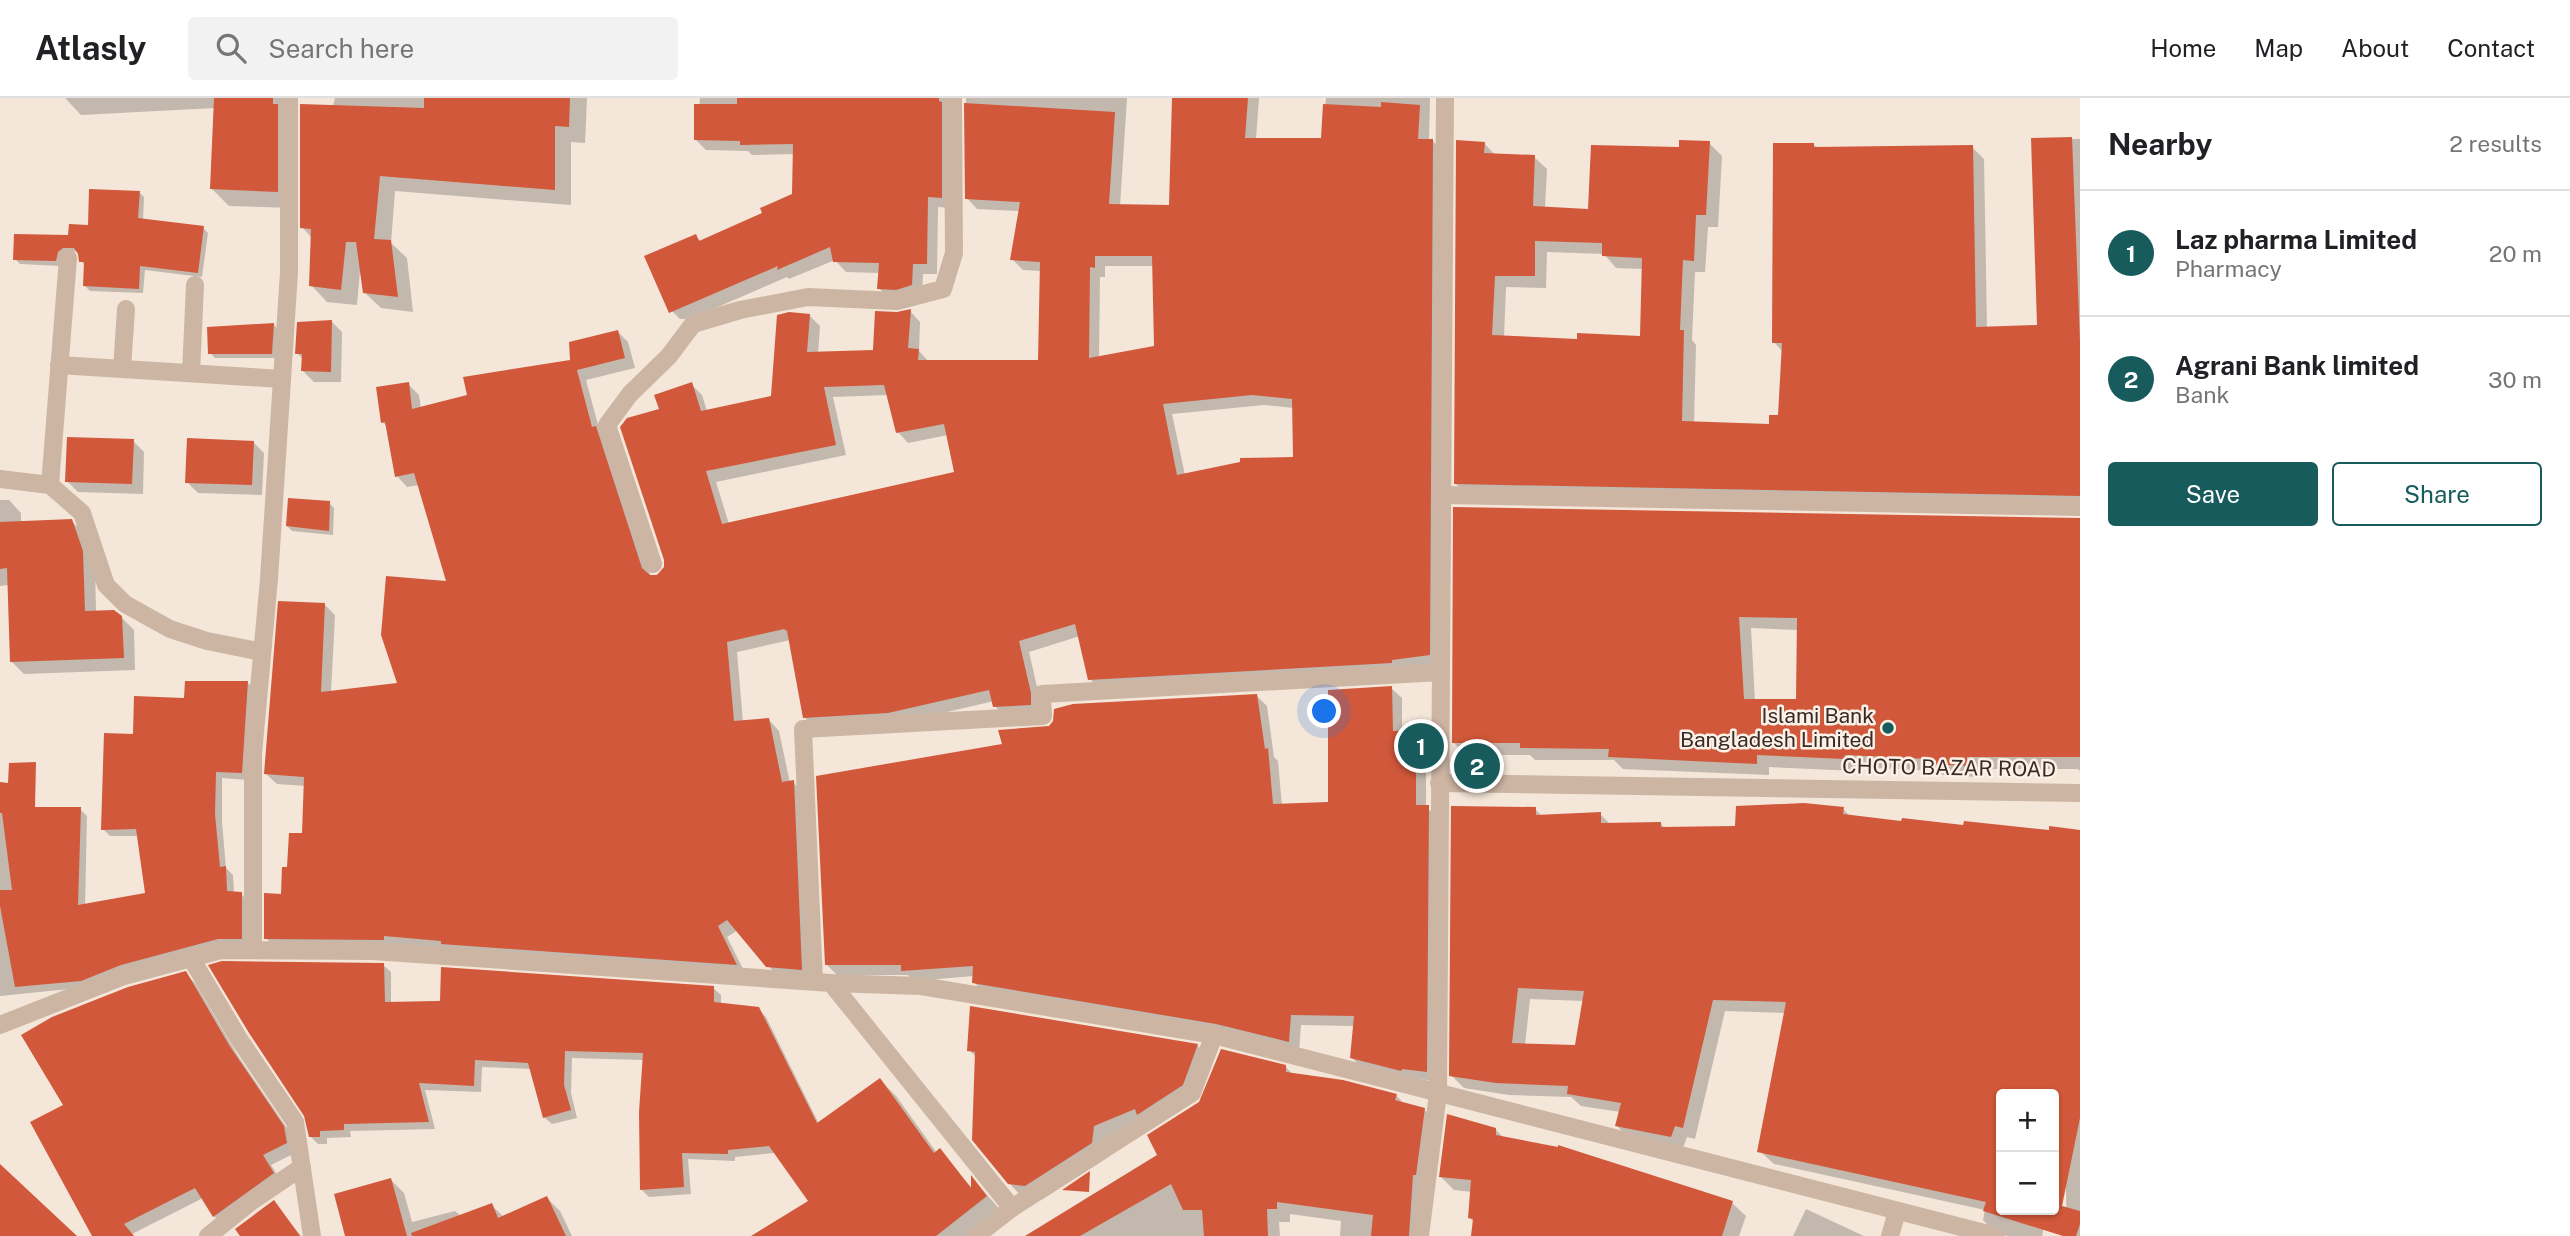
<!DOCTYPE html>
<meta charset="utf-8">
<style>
:root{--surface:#fff;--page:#f2f2f2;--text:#202124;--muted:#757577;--line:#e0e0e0;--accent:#185b5d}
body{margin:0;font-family:"Public Sans",sans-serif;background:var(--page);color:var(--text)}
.controls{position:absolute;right:21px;bottom:21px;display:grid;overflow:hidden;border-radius:7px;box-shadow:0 2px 5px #0004}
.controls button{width:63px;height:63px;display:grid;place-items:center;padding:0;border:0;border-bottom:2px solid var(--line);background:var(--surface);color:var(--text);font:35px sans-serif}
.you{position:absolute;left:1325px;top:614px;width:24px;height:24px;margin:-18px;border:5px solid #fff;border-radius:50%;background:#1a73e8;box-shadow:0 0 0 10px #1a73e833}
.badge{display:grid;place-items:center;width:46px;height:46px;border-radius:50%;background:var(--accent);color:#fff;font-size:23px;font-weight:700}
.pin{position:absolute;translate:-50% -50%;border:4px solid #fff;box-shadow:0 2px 7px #0006}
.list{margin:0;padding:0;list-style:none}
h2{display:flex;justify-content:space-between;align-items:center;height:91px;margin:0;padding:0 28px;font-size:30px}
h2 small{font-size:23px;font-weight:400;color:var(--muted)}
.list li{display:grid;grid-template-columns:46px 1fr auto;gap:21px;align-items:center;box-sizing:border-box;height:126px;padding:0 28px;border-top:2px solid var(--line)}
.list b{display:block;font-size:26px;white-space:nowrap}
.list p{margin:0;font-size:23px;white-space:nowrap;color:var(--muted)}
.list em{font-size:23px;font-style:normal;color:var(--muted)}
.actions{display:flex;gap:14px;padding:21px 28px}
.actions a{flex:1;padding:16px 0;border:2px solid var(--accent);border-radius:7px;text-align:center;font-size:24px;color:var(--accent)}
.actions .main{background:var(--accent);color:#fff}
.icon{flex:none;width:38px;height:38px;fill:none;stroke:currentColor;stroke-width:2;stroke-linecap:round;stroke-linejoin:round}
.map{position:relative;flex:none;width:2080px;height:1138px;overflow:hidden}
header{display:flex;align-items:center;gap:42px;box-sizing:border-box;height:98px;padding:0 35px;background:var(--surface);border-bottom:2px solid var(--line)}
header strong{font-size:33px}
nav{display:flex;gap:38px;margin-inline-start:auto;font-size:24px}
.search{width:490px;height:63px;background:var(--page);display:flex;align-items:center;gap:18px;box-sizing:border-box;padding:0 24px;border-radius:7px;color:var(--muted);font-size:26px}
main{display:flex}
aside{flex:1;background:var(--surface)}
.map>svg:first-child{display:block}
.shadow{fill:#0003;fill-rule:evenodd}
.building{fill:#d1583a;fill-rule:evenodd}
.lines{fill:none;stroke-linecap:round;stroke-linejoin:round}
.minor{stroke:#cdb5a4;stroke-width:18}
.poi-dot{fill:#185b5d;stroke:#fbf1e6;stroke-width:2.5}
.labels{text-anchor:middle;stroke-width:5;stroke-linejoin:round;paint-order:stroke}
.poi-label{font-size:21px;fill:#382b27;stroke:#fbf1e6;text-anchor:end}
.street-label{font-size:21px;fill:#382b27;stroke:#fbf1e6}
</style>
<header>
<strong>Atlasly</strong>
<div class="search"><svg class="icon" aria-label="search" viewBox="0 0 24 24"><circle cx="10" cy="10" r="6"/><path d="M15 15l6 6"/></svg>Search here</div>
<nav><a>Home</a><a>Map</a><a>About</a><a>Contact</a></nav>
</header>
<main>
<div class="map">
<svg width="2080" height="1138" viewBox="0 0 2080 1138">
<rect width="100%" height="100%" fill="#f4e6d9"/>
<!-- shadow -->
<g class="shadow">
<polygon points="65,0 289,0 294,110 229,108 212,91 215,10 81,17"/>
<polygon points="335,0 587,0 585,45 571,44 571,107 395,93 391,145 407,160 413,214 381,210 364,194 360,173 357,207 327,204 311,187 312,140 302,129"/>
<polygon points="700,0 960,0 952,110 938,109 937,176 923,176 922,198 889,201 879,190 880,175 846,174 835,162 789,181 787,179 690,221 680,221 669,210 695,138 702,144 764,116 793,97 794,56 752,57 748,53 706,52 696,42"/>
<path d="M966,0h161l-7,108h51l3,-108h85l-3,41 66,1 4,-42h104l-1,43h4l10,11 -3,513 -339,25 -11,-11 -10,-43 -51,16 12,52v11l-35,2 -11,-11 -1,-5 -94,22 -85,4 -11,-10 -14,-77 -53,12 6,70 26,-2 10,11 11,52 3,-1 11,11 8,186 -34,-2 -40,-47 -11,7 19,38 -469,-26 -11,-11 17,-42 6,-27 14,-34 3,-49 -29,-2 -11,-10 58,-170 11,11 -4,77 69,-7 48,-102 -29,-98 -12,2 -10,-11 -9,-49 -6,-5 26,-38 11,11 2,13 48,-12 103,-34 46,-30 10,10 7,26 -49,12 14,52 6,6 45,139 12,-5 3,-12 -4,-150 29,-26 11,11 5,16 66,-13 36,-83 11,11 -2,28 56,-3 23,-37 13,-3 10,11 -1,29 10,11h111l1,-91 -18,-1 -11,-11 8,-48 -43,-2 -10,-11zM1105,168h48l2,81 -56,11 1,-81h5zM888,297l10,37 10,11 40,-8 8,39 -227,50 -13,-42 130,-27 -13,-58zM1264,307l30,3 1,50 -53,5 -57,12 -13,-61z"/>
<path d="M2080,41v368l-612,-11 -13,-13 29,-340 12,13 38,1 13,12 -2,39 45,2 91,-61 28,-6 13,13 -4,71h-10l-3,45h-10l-3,68 4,5 -2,79 77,2 9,-9 3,-65 -9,-10 40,-197 4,3 154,-1 12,12 3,169 52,-1 -6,-187zM1547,154l57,2 12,14 28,1 -2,69 -64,2 -74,-3 2,-50 40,1z"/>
<polygon points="139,94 144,99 143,123 203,130 208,135 202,179 145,172 143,195 90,193 85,188 86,168 81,163 80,155 76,153 68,155 61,168 20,166 15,161 90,129"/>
<polygon points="331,223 342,234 341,284 314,284 303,273 303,261 297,255"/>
<polygon points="274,227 279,232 277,260 215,260 210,255"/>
<polygon points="133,343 144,354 143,396 78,394 67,383"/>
<polygon points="253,344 264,355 262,397 198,395 187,384"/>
<polygon points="0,402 9,402 21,415 21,425 71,423 84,435 95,467 96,514 121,519 134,532 135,572 24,576 12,564 9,487 0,488"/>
<polygon points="329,405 334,410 333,437 292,433 287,428"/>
<path d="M1455,410l625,12v251l-2,-2h-99v8l-36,-2 -5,-4 -82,-4v4l-87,-4v8l-146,-6 -9,-9h-79l-5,-5h-64l-12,-12zM1751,530l47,2v71h-43z"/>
<polygon points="248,585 255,592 248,682 222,680 222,724 226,770 233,777 234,795 241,796 248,803 248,847 89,889 0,898 0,712 80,711 87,718 85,808 147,797 139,738 110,738 103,731 135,638 186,601"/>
<polygon points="1391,590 1402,600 1402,634 1415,634 1426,644 1426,709 1438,720 1437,984 1363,970 1352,960 1355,928 1301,927 1299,954 984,895 974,884 974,878 913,883 908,877 837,877 826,866 1004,647 1049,630 1256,597 1267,608 1274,659 1278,663 1282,708 1330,706"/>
<path d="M1535,711l7,7 58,-2 10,10 50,-1 5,5h71l107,-19 8,8 114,10 85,5 30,-1v405h-13l-2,-89 -11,40v-93h-53v116h47l-6,26h-34l-13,-4 -12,-12 2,-10 -211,-46 -13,-12 25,-139 -61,-2 -30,128 -8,-2 -4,11 -54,-10 -12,-12 3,-14 -39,-6 -10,-9 -62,-2 -45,-7 -13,-13zM1530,901l54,2 -8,46 -51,-2z"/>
<polygon points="383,867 391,874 391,905 713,890 721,897 721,907 758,911 766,919 819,1026 880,982 896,998 937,1055 939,1053 972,1090 973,1081 1002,1114 989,1138 882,1138 782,1054 735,1059 735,1063 688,1061 691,1096 649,1099 641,1091 644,962 572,960 571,995 577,1020 552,1026 544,1019 532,971 482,969 481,994 425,992 435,1031 350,1033 351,1039 327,1040 327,1046 318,1046 310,1038"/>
<polygon points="185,875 195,885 238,958 293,1039 295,1055 271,1067 282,1084 223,1127 214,1118 203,1100 132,1136 134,1138 94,1138 65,1007"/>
<polygon points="972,910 1198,948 1212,962 1197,1002 1153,1030 1149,1026 1108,1042 1107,1060 1041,1102 1024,1101 1009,1085 977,960 969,952"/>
<polygon points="1286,969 1293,977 1396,997 1404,1006 1424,1011 1437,1025 1423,1138 1340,1138 1341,1123 1290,1116 1290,1124 1279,1124 1280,1138 1030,1138 1090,1098 1159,1058"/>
<polygon points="1495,1031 1505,1041 1732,1105 1746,1118 1739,1138 1472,1138 1474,1124 1469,1119 1472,1094 1454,1092 1441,1079"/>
<polygon points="391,1082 404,1095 412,1124 455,1113 461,1118 491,1107 504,1119 547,1100 560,1113 572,1138 347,1138"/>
<polygon points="274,1104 301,1138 242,1138"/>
<polygon points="1806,1111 1864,1138 1793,1138"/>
</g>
<!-- building -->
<g class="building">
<polygon points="214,0 273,0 273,6 278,6 278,94 210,91"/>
<polygon points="424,0 570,0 569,29 555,28 555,92 380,78 374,141 391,142 398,199 363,195 356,144 346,144 341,192 309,188 311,131 300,130 300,6 424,10"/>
<polygon points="737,0 939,0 939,3 942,4 942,100 928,99 927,166 913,166 912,187 896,192 877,191 879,165 833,164 830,149 777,172 778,168 669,215 644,158 696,136 699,143 762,115 760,110 792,96 793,46 740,47 740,43 694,42 694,6 737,6"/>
<path d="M1172,0h76l-3,40h76l2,-34 58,3v-5l39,3 -2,34h15l-3,516 -38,5v3l-304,17 -13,-56 -56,17 12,52v12l-38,2 -4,-17 -101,23 -85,5 -16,-87 -3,-2 -57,13 7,79 35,-3 13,64 12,-2 8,190 -36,-3 -39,-47 -9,6 19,39 -296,-21v-3l-57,-5v4l-120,-1v-46l17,1 1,-27h5l2,-34h13l2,-56 -40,-3 14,-173 47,2 -4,89 76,-9 -16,-48 5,-59 60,5 -32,-108 -19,4 -10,-55 -4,1 -5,-36 33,-5 3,27 55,-14 -4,-18 107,-17 -1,-18 49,-12 7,28 -48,12 15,57 4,-1 46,142 8,7h7l7,-8v-7l-44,-133 7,-9 32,-9 -5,-14 38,-13 9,29 70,-15 6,-81 12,-3 21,2 -3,38 66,-2 2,-39 22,1 14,-3 -3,39 11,1 -1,11h120l2,-98 -30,-2 10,-58 -55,-3 -1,-96 151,9 -6,92 60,1zM1095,158h57l2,90 -65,12 1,-91 5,1zM884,287l12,48 48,-9 10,48 -232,52 -16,-53 130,-26 -12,-58zM1252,297l40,4 1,58 -53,1v4l-63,13 -14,-71z"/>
<path d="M2072,39l8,205v154l-626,-12 2,-344 29,2 -1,11 51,2 -2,51 55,3 3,-64 88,2v-7l31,1 -4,74h-10l-2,46 -11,-1 -3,70h4l-2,91 87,3v-9h9l4,-72h-10l1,-200h41v4l159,-2 3,182 61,-2 -6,-187zM1535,143l67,2v13l40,2 -2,78 -63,-3v6l-85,-4 3,-59h40z"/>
<polygon points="89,91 140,93 138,120 204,128 198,175 140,168 139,191 83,188 84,164 79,164 78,156 74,150 63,150 58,154 56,163 13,162 14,136 68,137 69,126 88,127"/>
<polygon points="332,222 331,274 301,273 302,256 295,256 297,224"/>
<polygon points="274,225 272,256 208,256 207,229"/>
<polygon points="67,339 134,341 132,386 65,384"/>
<polygon points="187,340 254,343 252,387 185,385"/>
<polygon points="288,400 330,403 329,433 286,428"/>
<path d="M1453,409l627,11v239h-113v9l-38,-2v-5l-84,-4 -1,4 -87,-4v9l-149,-7 1,-8 -89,-1v-5h-68zM1739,519l58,1 -1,81h-52z"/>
<polygon points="72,421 83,453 85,513 114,512 122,518 124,560 10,564 7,470 0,471 0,424"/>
<polygon points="185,583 248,583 242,675 216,674 215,716 220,769 226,768 227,793 242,794 242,841 218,841 121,867 81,883 15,889 0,808 0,792 12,792 2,715 0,715 0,684 8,685 9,665 36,664 35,709 81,709 78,807 145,795 136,731 101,732 104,635 133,636 134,598 184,600"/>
<polygon points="1392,588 1393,633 1416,632 1416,707 1429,707 1427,974 1402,971 1401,973 1350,960 1354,918 1291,917 1289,944 1216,926 972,885 973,868 901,873 901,867 825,867 816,678 1002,646 998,632 1049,628 1053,623 1054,611 1073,606 1257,596 1265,651 1268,650 1273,706 1328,704 1328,592"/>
<path d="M1804,705l40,4 -1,7 58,7 1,-3 61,7 1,-4 85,9v-4l31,4v288l-18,88 18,5v13l-4,12h-13l-80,-25 3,-9 -229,-50 29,-150 -73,-2 -30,128 -8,-2 -4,11 -56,-11 6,-23 -54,-9 1,-8 -72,-3 -47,-7 2,-270 85,1v8l65,-3v11l60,-1v5l74,-1 1,-20zM1518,890l66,3 -9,54 -63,-2zM2001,996h53v116h-53z"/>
<polygon points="222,863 384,865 385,904 440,903 441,869 714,888 714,904 759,909 817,1025 880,980 934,1055 940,1050 971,1090 971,1077 987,1098 936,1138 751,1138 808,1103 769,1048 728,1052 728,1056 682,1055 684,1089 640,1092 639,1014 643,955 565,953 564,987 571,1012 543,1020 528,965 475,962 474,988 419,985 429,1024 344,1026 344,1032 320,1033 320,1039 309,1039 304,1018 249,935 208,867"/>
<polygon points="186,873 229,947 284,1028 287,1045 263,1057 274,1075 213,1119 195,1090 124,1126 134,1138 92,1138 30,1024 63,1007 21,937 52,919 128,889"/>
<polygon points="970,908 1198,946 1183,987 1137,1017 1135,1011 1094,1028 1092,1045 1025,1088 1008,1086 972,1042 975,954 967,953"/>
<polygon points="1221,951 1286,967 1286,974 1343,982 1397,996 1395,1002 1425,1010 1416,1077 1413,1077 1409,1138 1371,1138 1373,1117 1277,1104 1277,1111 1267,1111 1268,1138 1204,1138 1202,1112 1183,1112 1171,1086 1080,1138 1025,1138 1157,1057 1147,1037 1199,1004"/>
<polygon points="1447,1016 1496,1030 1496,1037 1558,1049 1558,1047 1733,1103 1722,1138 1471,1138 1473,1121 1468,1120 1471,1082 1439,1079"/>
<polygon points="0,1066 77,1138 0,1138"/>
<polygon points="1090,1073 1089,1094 1062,1092"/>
<polygon points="391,1080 407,1138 345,1138 334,1096"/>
<polygon points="547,1098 566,1138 412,1138 411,1135 492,1105 498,1120"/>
<polygon points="274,1102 300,1138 240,1138 235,1131"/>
</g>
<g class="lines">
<!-- minor -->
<g class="minor">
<polyline points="59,267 282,281"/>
<polyline points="122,271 126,211"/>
<polyline points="191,275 195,187"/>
<polyline points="0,381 50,387 82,415 106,487 125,506 170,531 207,543 262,554"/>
<polyline points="50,387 68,160"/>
<polyline points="1442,397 2080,409"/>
<polyline points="653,466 607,327 630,296 669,258 693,226 740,212 808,199 897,203 943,191 954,155 953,0"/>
<polyline points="1439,685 2080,695"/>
<polyline points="253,852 253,656 269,481 289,174 289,0"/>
<polyline points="191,860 239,941 295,1024 312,1138"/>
<polyline points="814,883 803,631 1043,618 1042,596 1441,574"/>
<polyline points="831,885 1012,1110"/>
<polyline points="0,927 124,878 221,852 373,853 831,885 921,888 1214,937 1996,1138"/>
<polyline points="208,1138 252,1103 302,1069"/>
<polyline points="976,1138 1012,1110 1192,995 1214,937"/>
<polyline points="1420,1138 1438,995 1445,0"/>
<polyline points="1890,1138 1897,1114"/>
</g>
</g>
<!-- markers -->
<circle class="poi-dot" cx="1888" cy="630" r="7"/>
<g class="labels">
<!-- poi labels -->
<g class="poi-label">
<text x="1874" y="625">Islami Bank<tspan x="1874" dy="24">Bangladesh Limited</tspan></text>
</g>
<!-- street labels -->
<g class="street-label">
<text transform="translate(1949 670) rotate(1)" y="7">CHOTO BAZAR ROAD</text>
</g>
</g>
</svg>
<div class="controls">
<button>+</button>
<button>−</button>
</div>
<div class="you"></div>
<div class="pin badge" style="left:1421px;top:648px">1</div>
<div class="pin badge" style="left:1477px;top:668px">2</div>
</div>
<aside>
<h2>Nearby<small>2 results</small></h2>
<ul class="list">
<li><span class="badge">1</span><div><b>Laz pharma Limited</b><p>Pharmacy</p></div><em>20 m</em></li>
<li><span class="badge">2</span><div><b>Agrani Bank limited</b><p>Bank</p></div><em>30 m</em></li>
</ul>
<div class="actions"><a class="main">Save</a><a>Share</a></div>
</aside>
</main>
